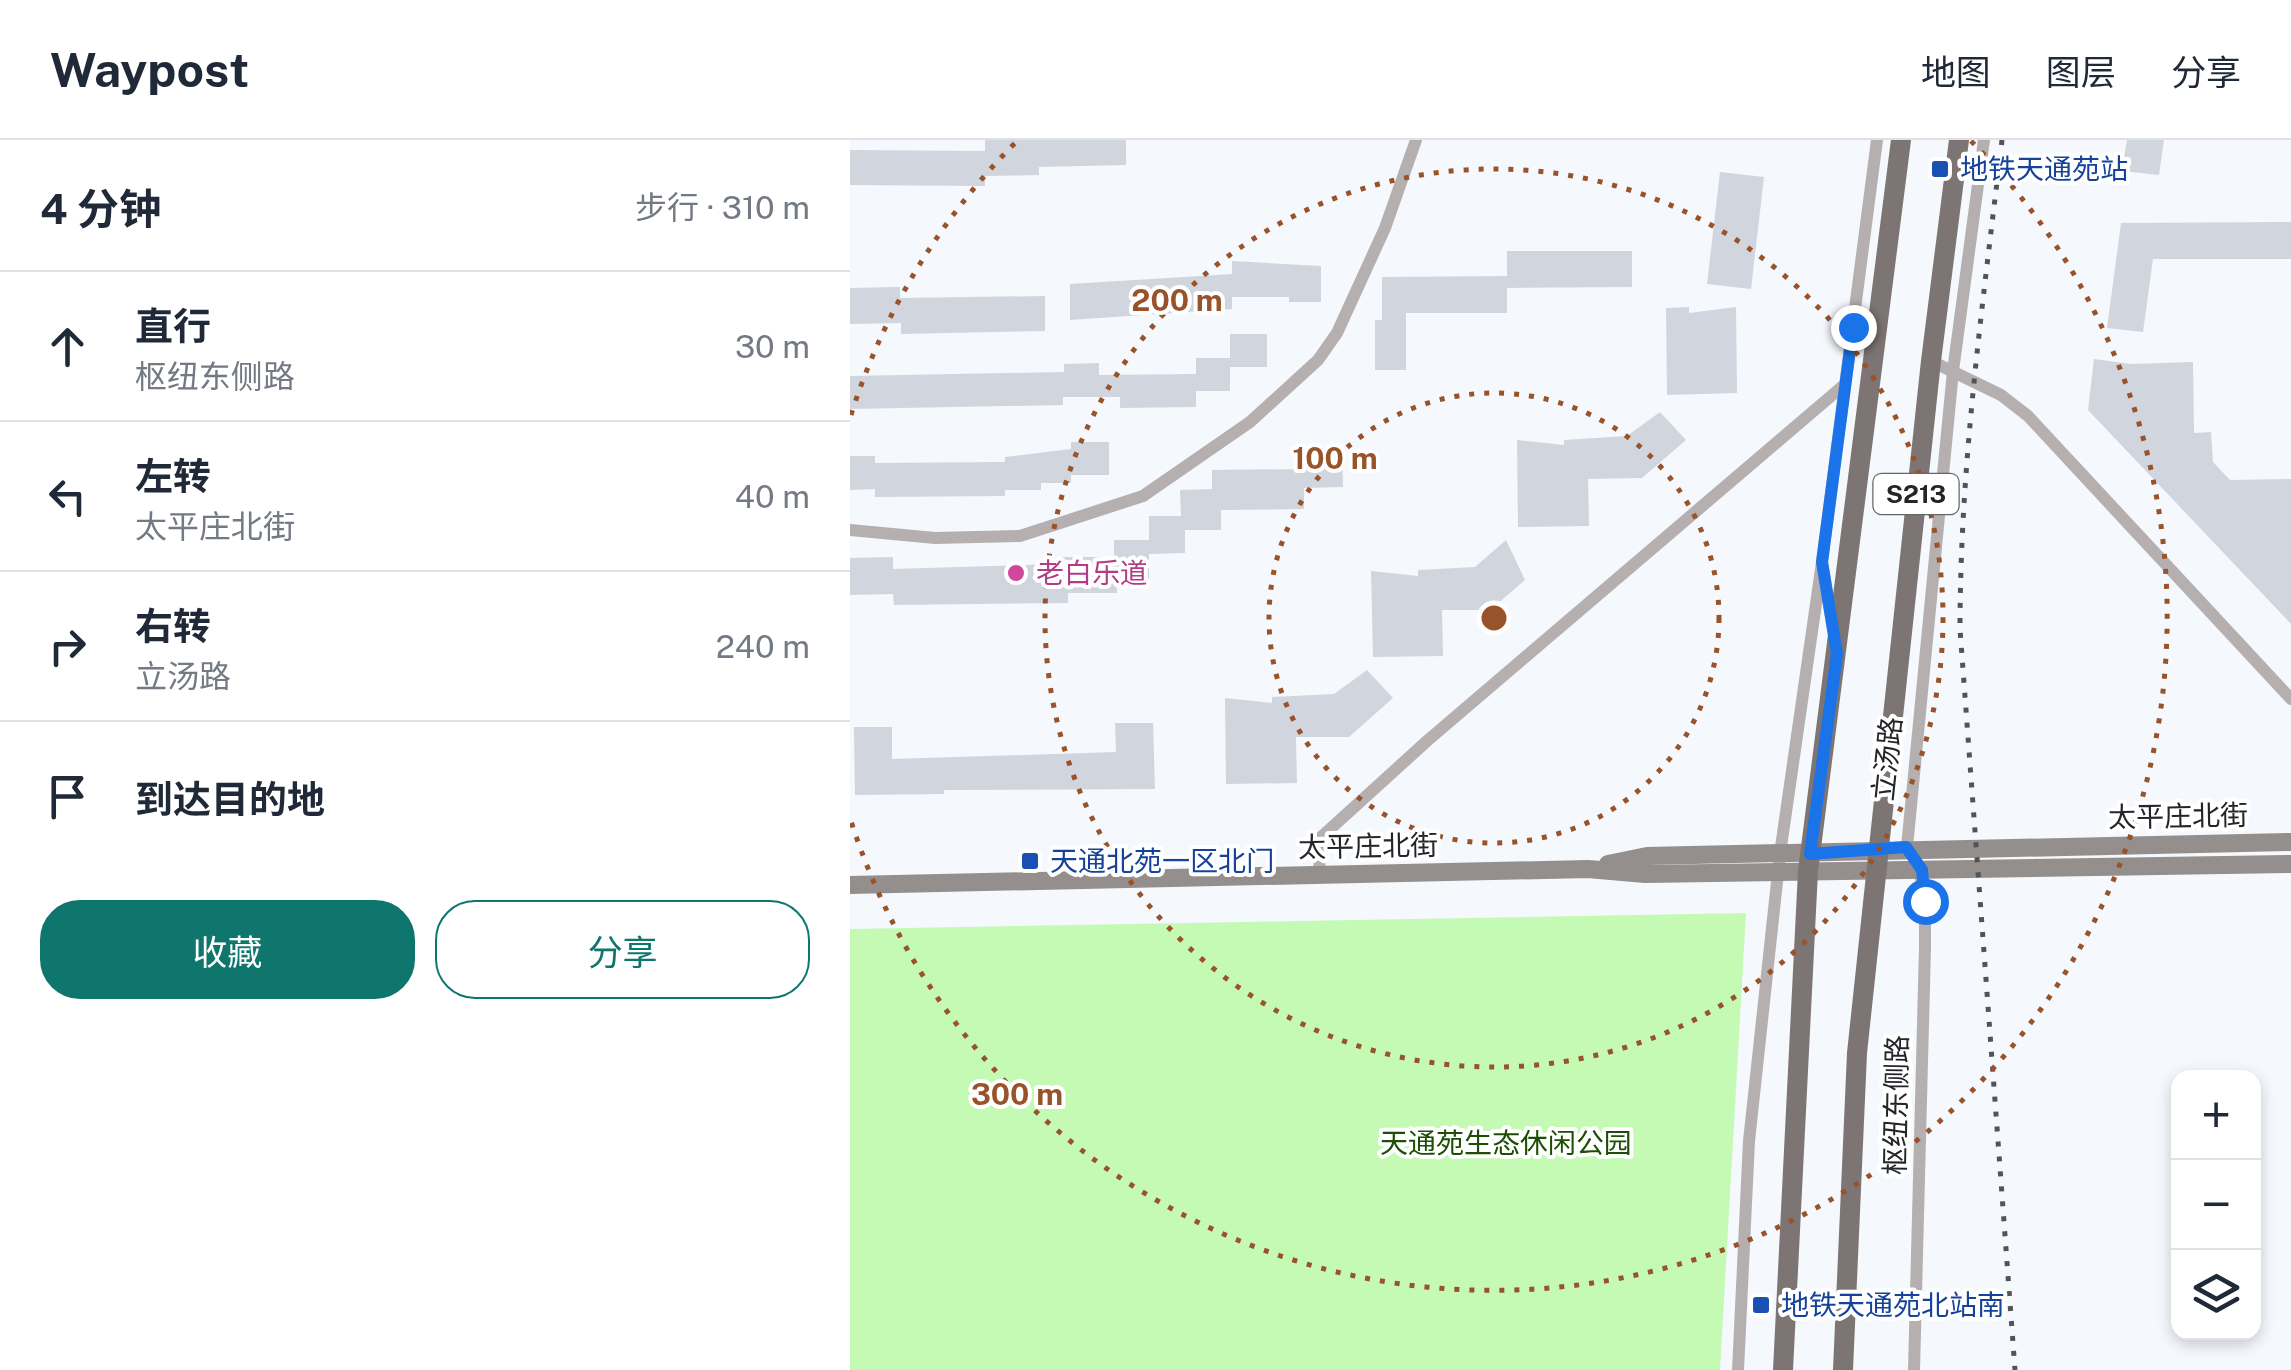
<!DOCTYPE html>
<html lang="zh">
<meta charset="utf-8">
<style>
:root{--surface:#fff;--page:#f6f6f7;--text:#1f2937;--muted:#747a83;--line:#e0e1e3;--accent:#0f766e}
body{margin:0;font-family:"Public Sans","Noto Sans SC",sans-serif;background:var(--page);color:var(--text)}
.controls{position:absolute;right:30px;bottom:30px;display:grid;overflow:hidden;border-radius:20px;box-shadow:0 5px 15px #0003}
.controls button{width:90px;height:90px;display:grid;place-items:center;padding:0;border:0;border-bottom:2px solid var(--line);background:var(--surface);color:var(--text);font:50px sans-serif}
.stop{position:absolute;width:30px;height:30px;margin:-22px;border:8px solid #1a73e8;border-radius:50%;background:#fff}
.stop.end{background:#1a73e8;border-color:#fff;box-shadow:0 2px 10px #0008}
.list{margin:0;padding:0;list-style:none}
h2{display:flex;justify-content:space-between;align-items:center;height:130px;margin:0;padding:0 40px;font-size:42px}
h2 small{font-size:32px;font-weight:400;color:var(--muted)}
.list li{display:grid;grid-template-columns:65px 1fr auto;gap:30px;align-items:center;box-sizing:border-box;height:150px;padding:0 40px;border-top:2px solid var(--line)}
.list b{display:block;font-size:38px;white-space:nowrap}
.list p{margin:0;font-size:32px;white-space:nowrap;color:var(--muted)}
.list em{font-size:32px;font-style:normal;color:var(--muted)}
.actions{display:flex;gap:20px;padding:30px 40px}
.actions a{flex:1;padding:22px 0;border:2px solid var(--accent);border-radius:40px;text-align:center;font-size:35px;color:var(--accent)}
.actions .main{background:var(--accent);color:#fff}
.icon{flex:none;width:55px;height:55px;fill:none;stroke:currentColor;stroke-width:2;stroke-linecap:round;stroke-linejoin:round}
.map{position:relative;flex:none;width:1441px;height:1230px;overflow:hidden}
header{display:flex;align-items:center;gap:60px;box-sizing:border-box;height:140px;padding:0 50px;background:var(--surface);border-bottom:2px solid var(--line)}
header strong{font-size:48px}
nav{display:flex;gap:55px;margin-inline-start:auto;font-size:35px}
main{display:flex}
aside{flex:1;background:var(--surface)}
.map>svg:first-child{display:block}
.green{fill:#c5fab5}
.building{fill:#d1d6de}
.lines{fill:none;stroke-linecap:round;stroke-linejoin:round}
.street{stroke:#b5b0af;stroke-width:12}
.secondary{stroke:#948e8c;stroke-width:18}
.primary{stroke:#7d7573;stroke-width:20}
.rail{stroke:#515357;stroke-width:5;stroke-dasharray:5 10;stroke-linecap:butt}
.route{stroke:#1a73e8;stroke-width:12}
.ring{fill:none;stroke:#99532a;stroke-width:5;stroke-dasharray:5 10}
.transit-dot{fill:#1a4fb4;stroke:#fff;stroke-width:4}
.hotel-dot{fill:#d1479c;stroke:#fff;stroke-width:4}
.labels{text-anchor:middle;stroke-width:8;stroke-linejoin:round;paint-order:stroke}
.shield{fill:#fff;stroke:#656668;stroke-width:2.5}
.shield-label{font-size:25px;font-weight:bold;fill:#232528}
.transit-label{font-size:28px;fill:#164399;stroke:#fff;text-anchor:start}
.hotel-label{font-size:28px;fill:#b23c85;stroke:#fff;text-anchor:start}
.street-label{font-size:28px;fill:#232528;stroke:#fff}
.park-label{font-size:28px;fill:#1c4e06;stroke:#fff}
.centre{fill:#99532a;stroke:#fff;stroke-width:5}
.ring-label{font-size:30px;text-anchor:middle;font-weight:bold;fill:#99532a;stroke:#fff;stroke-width:8;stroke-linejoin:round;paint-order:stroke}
</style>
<header>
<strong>Waypost</strong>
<nav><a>地图</a><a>图层</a><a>分享</a></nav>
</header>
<main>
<aside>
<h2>4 分钟<small>步行 · 310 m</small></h2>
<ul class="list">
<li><svg class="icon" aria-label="ahead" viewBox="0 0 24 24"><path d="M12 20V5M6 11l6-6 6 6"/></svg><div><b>直行</b><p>枢纽东侧路</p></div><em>30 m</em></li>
<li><svg class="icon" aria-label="left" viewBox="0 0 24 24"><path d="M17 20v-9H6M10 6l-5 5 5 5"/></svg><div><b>左转</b><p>太平庄北街</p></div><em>40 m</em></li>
<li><svg class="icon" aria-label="right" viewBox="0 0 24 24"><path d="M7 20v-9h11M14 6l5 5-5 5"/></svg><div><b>右转</b><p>立汤路</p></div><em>240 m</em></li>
<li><svg class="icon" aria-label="arrive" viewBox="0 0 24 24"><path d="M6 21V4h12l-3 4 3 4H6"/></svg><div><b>到达目的地</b></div></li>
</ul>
<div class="actions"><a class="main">收藏</a><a>分享</a></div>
</aside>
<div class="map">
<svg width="1441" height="1230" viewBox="0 0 1441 1230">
<rect width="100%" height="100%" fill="#f5f8fd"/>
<!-- green -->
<polygon class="green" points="896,773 870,1230 0,1230 0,789"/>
<!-- building -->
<g class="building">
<polygon points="135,0 276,0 276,25 189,27 189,35 135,36 135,46 0,45 0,10 135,11"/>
<polygon points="1277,0 1314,0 1309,35 1272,31"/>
<polygon points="870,32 914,37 901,149 857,144"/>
<polygon points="1441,82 1441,119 1303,119 1293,192 1257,188 1271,83"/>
<polygon points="657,111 782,111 782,147 657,148 657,173 556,173 556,230 525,230 525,180 532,180 532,137 657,136"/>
<polygon points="382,121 471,126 471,162 439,162 439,157 382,157 382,169 220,180 220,144 382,134"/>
<polygon points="50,147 50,158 195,156 195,191 51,194 51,183 0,184 0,148"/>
<polygon points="839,167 839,173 886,167 887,253 817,255 816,168"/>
<rect x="380" y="194" width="37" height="33"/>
<polygon points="346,218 380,218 380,251 346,251 346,267 270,268 270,257 213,257 213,265 0,269 0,236 214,232 214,224 249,223 249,235 346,234"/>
<polygon points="1244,219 1281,224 1343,222 1344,293 1361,292 1363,322 1380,340 1441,339 1441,484 1238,270"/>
<polygon points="810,272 836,300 792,338 738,339 739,386 668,387 667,300 714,305 714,300 777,296"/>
<polygon points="221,302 259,302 259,335 221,335 221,343 191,343 191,350 155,350 155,356 25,357 25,349 0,350 0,316 25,316 25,323 155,322 155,317 221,309"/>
<polygon points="455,307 492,307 493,347 454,348 454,369 371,370 371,390 335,390 335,413 299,414 299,440 267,441 267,453 218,453 218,463 44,465 43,454 0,455 0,418 43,417 43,429 210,424 210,417 264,417 264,400 299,400 299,376 331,376 330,350 362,349 362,330 455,329"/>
<polygon points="656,400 675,440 640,470 592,470 593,516 523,517 521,431 568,436 568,430 625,427"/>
<polygon points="517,530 543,558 499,597 446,597 447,643 376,644 375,558 422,563 422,557 484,554"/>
<polygon points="265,583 303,583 305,649 94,650 94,654 5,655 4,587 42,587 42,619 266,612"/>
</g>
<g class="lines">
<!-- street -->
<g class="street">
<polyline points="1081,221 1151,255 1178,276 1441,559"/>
<polyline points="0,390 85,398 170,396 293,356 400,282 468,220 487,193 535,88 566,0"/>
<polyline points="983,488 972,422 1027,0"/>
<polyline points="1050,711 1057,707 1103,231 1134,0"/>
<polyline points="470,734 468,700 577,601 994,245"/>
<polyline points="888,1230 899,1001 930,714 972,422"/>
<polyline points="1064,1230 1075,807 1075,761 1068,724"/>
</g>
<!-- secondary -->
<g class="secondary">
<polyline points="758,724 797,716 1441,702"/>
<polyline points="0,745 738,729 795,734 1441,724"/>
</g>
<!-- primary -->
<g class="primary">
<polyline points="933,1230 958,731 1051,0"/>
<polyline points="993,1230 1007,913 1081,221 1109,0"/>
</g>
<!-- rail -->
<path class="rail" d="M1152,0c-19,162 -42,325 -42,489l55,741"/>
</g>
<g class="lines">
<!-- route -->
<polyline class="route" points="1003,187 972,422 987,514 960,714 1056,707 1072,730 1075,761"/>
</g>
<!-- distance rings -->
<g class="ring">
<circle cx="644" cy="478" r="225"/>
<circle cx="644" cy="478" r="449"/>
<path d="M1 275A674 674 0 0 1 167 1M1121 1A674 674 0 1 1 1 681"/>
</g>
<!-- markers -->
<g class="transit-dot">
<rect x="1080" y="19" width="20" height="20" rx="5"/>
<rect x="170" y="711" width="20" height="20" rx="5"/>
<rect x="901" y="1155" width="20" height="20" rx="5"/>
</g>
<circle class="hotel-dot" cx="166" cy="433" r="10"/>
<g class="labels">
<!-- shield labels -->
<rect class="shield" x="1023.5" y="334" width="85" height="40" rx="8"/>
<g class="shield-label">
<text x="1066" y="363">S213</text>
</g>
<!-- transit labels -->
<g class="transit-label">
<text x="1110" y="39">地铁天通苑站</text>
<text x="200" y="731">天通北苑一区北门</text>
<text x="931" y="1175">地铁天通苑北站南</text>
</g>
<!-- hotel labels -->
<g class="hotel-label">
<text x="186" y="443">老白乐道</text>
</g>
<!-- street labels -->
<g class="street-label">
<text transform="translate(1037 619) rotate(-84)" y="10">立汤路</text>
<text transform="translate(1328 676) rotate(-1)" y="10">太平庄北街</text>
<text transform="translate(518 706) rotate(-1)" y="10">太平庄北街</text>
<text transform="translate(1046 965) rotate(-89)" y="10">枢纽东侧路</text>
</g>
<!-- park labels -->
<g class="park-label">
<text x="656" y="1013">天通苑生态休闲公园</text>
</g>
</g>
<circle cx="644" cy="478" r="15" class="centre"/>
<g class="ring-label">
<text x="327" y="171">200 m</text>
<text x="485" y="329">100 m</text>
<text x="167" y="965">300 m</text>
</g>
</svg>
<div class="controls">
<button>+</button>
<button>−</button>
<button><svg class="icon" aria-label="layers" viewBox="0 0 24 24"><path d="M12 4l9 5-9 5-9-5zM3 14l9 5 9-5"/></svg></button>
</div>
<div class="stop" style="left:1075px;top:761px"></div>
<div class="stop end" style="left:1003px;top:187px"></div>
</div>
</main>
